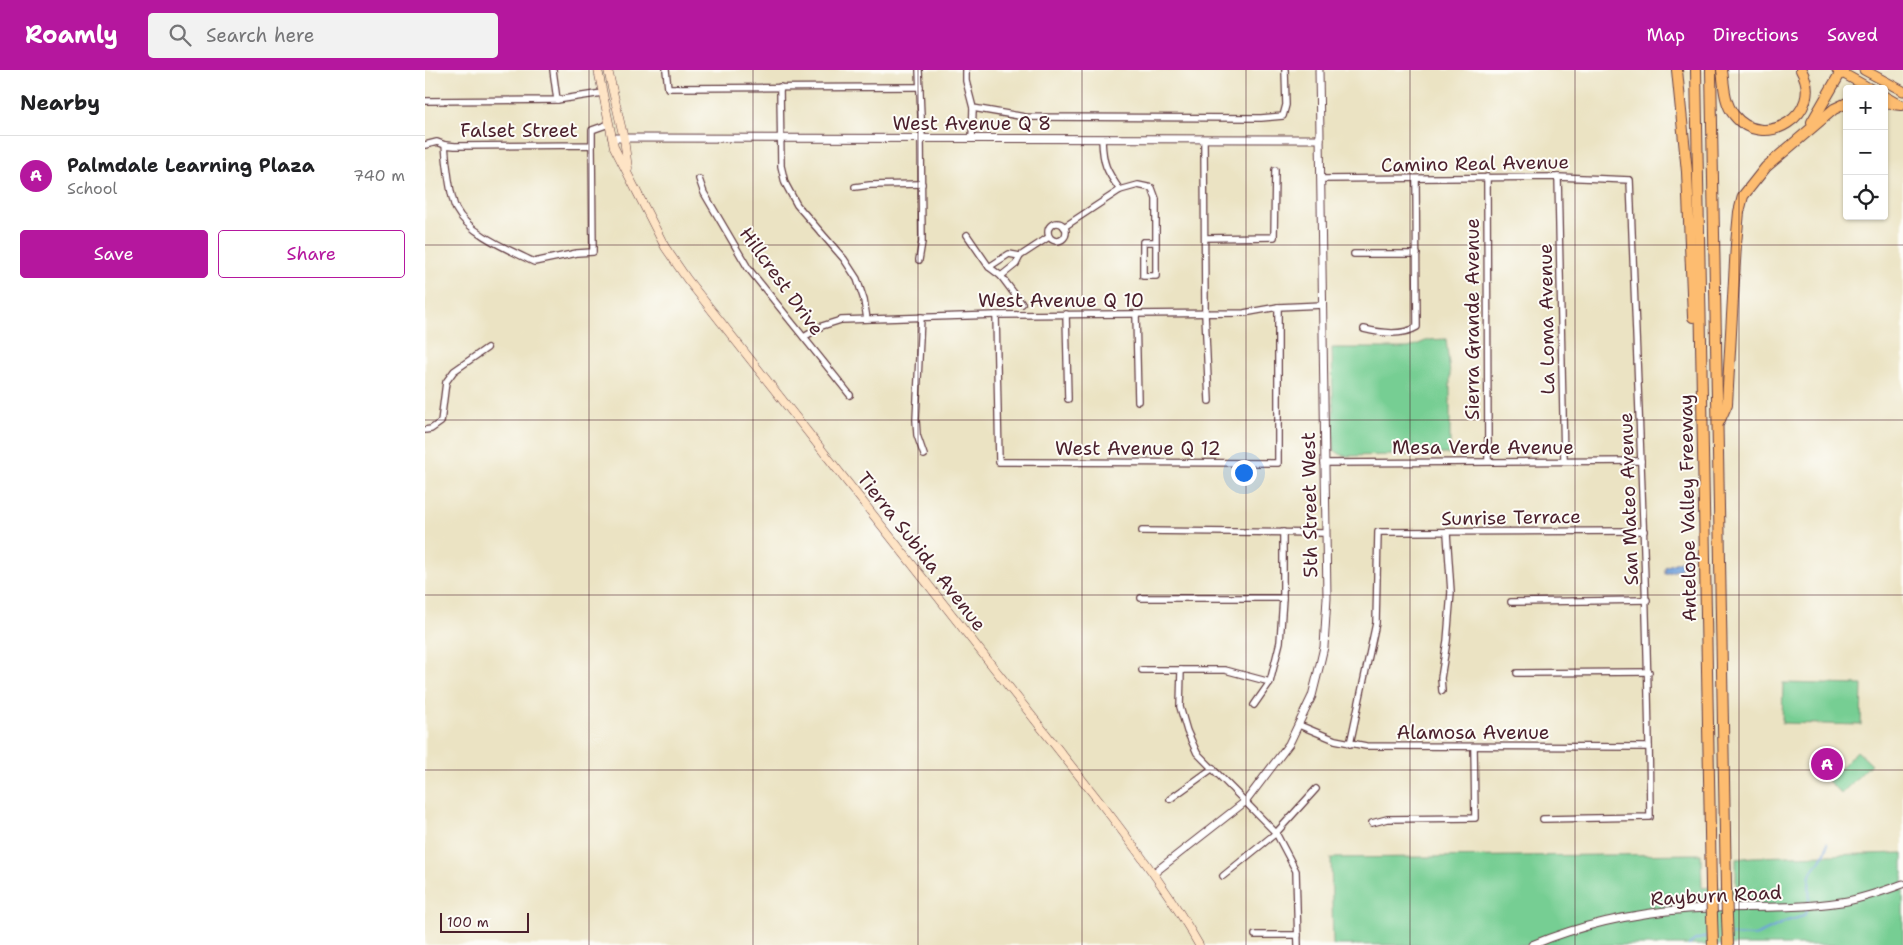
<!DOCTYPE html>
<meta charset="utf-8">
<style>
:root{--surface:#fff;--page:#f2f2f2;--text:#202124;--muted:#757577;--line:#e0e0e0;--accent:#b5179e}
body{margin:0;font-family:"Shantell Sans",sans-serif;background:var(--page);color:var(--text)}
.controls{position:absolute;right:15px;top:15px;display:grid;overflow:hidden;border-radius:5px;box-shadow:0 1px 4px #0004}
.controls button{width:45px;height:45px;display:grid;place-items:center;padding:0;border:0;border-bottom:1px solid var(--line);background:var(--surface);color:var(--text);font:25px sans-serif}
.scale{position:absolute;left:15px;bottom:12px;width:89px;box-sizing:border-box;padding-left:5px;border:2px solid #4a1f2b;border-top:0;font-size:14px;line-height:18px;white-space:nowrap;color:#4a1f2b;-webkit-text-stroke:4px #fdfcf7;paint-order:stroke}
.you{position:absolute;left:818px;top:402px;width:18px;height:18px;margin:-12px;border:4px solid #fff;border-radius:50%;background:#1a73e8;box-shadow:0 0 0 8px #1a73e833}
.badge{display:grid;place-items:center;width:32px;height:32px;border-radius:50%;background:var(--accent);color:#fff;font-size:16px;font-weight:700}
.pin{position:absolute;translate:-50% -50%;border:2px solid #fff;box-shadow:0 1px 5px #0006}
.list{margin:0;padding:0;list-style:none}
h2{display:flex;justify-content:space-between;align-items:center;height:65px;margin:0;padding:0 20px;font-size:21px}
h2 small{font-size:16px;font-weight:400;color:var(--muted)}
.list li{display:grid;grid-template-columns:32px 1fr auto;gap:15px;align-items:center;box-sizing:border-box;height:80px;padding:0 20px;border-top:1px solid var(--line)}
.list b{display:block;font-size:19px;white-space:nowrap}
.list p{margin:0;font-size:16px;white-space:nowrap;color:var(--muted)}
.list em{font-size:16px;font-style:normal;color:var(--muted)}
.actions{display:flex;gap:10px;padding:15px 20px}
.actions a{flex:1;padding:11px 0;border:1px solid var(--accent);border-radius:5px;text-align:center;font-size:18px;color:var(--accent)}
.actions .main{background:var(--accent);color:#fff}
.icon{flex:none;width:28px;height:28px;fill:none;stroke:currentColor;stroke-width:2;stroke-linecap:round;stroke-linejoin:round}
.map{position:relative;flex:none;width:1478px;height:875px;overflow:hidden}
header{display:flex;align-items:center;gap:30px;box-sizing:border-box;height:70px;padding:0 25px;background:var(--accent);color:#fff}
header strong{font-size:24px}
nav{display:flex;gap:28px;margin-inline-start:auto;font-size:18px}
.search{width:350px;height:45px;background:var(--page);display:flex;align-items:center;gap:12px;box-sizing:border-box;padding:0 18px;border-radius:5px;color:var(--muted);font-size:19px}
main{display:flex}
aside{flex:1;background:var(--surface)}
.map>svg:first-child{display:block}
.green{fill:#76ce93;stroke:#60765f}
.water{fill:#71a1db;stroke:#5e6083}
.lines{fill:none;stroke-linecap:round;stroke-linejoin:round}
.stream{stroke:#71a1db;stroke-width:2}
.minor-casing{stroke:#623c42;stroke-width:8}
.tertiary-casing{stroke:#623c42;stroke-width:9}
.secondary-casing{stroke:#623c42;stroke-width:9}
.trunk-casing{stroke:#623c42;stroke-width:11}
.motorway-casing{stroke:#623c42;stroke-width:12}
.minor{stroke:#fff;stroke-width:5.5}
.tertiary{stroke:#fff;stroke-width:7}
.secondary{stroke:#fee4c5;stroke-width:8}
.trunk{stroke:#fdbc6f;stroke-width:9}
.motorway{stroke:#fdbc6f;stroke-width:10}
.motorway-bridge-casing{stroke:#623c42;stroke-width:12;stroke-linecap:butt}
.motorway-bridge{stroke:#fdbc6f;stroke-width:10}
.grid{fill:none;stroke:#4a1f2b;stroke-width:1;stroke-opacity:0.55}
.labels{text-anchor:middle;stroke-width:4;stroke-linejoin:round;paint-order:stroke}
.street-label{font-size:19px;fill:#4a1f2b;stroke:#fdfcf7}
</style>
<header>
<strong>Roamly</strong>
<div class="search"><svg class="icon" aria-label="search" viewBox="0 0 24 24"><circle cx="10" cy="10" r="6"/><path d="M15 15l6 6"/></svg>Search here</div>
<nav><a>Map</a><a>Directions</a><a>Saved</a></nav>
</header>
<main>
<aside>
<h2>Nearby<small></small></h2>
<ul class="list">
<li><span class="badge">A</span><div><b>Palmdale Learning Plaza</b><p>School</p></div><em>740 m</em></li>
</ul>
<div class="actions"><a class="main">Save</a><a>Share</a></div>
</aside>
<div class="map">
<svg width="1478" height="875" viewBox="0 0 1478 875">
<rect width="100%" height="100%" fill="#fdfcf7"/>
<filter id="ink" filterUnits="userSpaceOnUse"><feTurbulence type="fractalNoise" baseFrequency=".02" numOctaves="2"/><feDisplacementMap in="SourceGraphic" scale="10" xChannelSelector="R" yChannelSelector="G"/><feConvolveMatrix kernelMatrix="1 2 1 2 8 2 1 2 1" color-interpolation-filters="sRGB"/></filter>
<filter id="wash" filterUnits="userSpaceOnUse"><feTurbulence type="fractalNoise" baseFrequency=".0096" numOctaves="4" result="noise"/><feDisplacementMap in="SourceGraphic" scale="20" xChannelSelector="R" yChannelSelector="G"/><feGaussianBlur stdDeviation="1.12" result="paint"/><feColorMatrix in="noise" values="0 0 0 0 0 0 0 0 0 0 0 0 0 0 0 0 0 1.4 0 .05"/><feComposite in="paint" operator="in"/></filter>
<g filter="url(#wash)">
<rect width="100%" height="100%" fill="#ebe3c3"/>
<!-- green -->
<g class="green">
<polygon points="1021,269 1025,304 1025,384 918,386 909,380 907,278 984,278 1003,270"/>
<polygon points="1358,613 1437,615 1436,655 1357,653"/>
<polygon points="1432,681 1446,694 1416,724 1403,711"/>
<path d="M1478,783v92h-570l-2,-87 370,-4 1,34c12,-2 23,1 34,0v-29l16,-2z"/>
</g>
<!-- water -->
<polygon class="water" points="1265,485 1266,489 1255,499 1240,504 1240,497 1255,491"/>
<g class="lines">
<!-- stream -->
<g class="stream">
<path d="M1383,834c3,-9 0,-19 2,-29 3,-12 16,-13 17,-32"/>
<polyline points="1306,865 1330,866 1362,851 1379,846 1382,839"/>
<polyline points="1264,875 1270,870 1284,866"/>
</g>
</g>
</g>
<g filter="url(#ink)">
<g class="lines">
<defs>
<g id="minor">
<polyline points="128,0 132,30"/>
<polyline points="241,0 243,18 495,17"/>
<polyline points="494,0 497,69"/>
<polyline points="541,0 541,11 548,38 600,47 836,48 858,46 861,35 860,0"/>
<polyline points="355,17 356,96 360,113 372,135 419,189 432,209 439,230 442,249"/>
<polyline points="0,31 132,30 177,23"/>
<polyline points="547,69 548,38"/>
<path d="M677,70c1,24 4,30 18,50"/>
<polyline points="779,70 780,244 784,331"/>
<polyline points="0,75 12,72 20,75"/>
<path d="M167,75l-137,1 -10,-1c1,14 5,52 11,64 13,25 54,41 78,53l43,-9 16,-1 -1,-107v-15l17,-6"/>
<polyline points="1062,107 1063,391"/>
<polyline points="1133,107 1139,391"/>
<polyline points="274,109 279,123 323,198 425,325"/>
<path d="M896,109l237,-2 72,3c8,212 18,424 20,637l-107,2"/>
<polyline points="430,117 445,115 497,114"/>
<circle cx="632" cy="162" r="9"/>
<polyline points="639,157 695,120 713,115 727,118 731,129 731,206 718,206 718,172 731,172"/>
<polyline points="542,165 564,197 576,206 591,194 595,186 624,167"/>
<polyline points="780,168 849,167 850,100"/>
<polyline points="929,184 992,184"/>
<polyline points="494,190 497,172 496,69"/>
<polyline points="564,197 584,184 595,186"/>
<polyline points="576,206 597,234"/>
<polyline points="641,244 643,329"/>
<polyline points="711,244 713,331"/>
<polyline points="571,245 574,392 853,393 853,237"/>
<polyline points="496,247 491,350 492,365 499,385"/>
<path d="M939,259c16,4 38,7 53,-2l-1,-148"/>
<polyline points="379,267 397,256 416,250 571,245 819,243 853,237 898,235"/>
<polyline points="0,360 6,359 16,352 21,312 29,301 62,278"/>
<polyline points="899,393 1216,391"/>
<polyline points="717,461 900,463"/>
<polyline points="716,528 858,528"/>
<polyline points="1086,532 1222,530"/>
<polyline points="717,600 800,600 845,612"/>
<polyline points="756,600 755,637 762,661 772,683 851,763 871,801 873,875"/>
<polyline points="1092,603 1224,602"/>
<polyline points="1017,621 1016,608 1022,571 1026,522 1022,463"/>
<polyline points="829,635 845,612 855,572 858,528 858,462"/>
<polyline points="874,655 910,670 941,676 1224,677"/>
<polyline points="925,674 951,553 953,462 1219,461"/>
<polyline points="745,729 788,698"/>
<polyline points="947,753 962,749 1050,748 1049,677"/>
<polyline points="798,806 851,763 891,719"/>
<polyline points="830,865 873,865"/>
</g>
<g id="tertiary">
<polyline points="187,68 895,69"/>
<polyline points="729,803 821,731 864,674 887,626 895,594 899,577 902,528 894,0"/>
<path d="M1107,875c48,-20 104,-32 156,-36 51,-3 102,1 153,-7 21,-3 42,-11 62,-18"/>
</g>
<g id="secondary">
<path d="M173,0l16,77 51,100 22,32 423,536c32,42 63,84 89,130"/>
<polyline points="183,0 199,69 203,98"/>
</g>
<g id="trunk">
<polyline points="1412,0 1446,19"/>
<polyline points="1439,0 1478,21"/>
<polyline points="1459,26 1473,34"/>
</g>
<g id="motorway">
<polyline points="1252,0 1262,102 1268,247"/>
<polyline points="1271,0 1286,817"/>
<polyline points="1286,0 1301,818"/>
<path d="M1297,0c2,14 2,33 12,45 29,37 92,-1 67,-45"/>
<polyline points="1459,33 1476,35"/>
<polyline points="1387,52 1417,0"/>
<polyline points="1294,352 1302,334 1311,174 1314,142 1318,126 1341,97 1409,39 1422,33"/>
</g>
</defs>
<!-- minor casing -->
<use href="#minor" class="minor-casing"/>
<!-- tertiary casing -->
<use href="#tertiary" class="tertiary-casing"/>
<!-- secondary casing -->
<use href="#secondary" class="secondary-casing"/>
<!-- trunk casing -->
<use href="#trunk" class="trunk-casing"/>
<!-- motorway casing -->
<use href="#motorway" class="motorway-casing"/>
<!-- minor -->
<use href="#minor" class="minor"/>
<!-- tertiary -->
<use href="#tertiary" class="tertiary"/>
<!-- secondary -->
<use href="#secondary" class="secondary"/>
<!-- trunk -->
<use href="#trunk" class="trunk"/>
<!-- motorway -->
<use href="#motorway" class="motorway"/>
<defs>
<g id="motorway-bridge">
<polyline points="1286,817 1288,875"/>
<polyline points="1301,818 1303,875"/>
</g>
</defs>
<!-- motorway-bridge casing -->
<use href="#motorway-bridge" class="motorway-bridge-casing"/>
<!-- motorway-bridge -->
<use href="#motorway-bridge" class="motorway-bridge"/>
</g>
</g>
<!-- grid -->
<path class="grid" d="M164,0v875M328,0v875M493,0v875M657,0v875M821,0v875M985,0v875M1150,0v875M1314,0v875M0,175h1478M0,350h1478M0,525h1478M0,700h1478"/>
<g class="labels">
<!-- street labels -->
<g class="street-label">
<text x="547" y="60">West Avenue Q 8</text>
<text x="94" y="67">Falset Street</text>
<text transform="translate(1050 93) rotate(-1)" y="7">Camino Real Avenue</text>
<text transform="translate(357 211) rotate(54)" y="7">Hillcrest Drive</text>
<text x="636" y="237">West Avenue Q 10</text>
<text transform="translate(1047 249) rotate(-90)" y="7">Sierra Grande Avenue</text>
<text transform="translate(1121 249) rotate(-91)" y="7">La Loma Avenue</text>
<text x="1058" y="384">Mesa Verde Avenue</text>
<text x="713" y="385">West Avenue Q 12</text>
<text transform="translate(1203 429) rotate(-92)" y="7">San Mateo Avenue</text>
<text transform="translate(884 435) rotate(-91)" y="7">5th Street West</text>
<text transform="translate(1262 438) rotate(-91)" y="7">Antelope Valley Freeway</text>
<text transform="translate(1086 447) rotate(-1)" y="7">Sunrise Terrace</text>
<text transform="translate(497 481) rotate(52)" y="7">Tierra Subida Avenue</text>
<text x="1048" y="669">Alamosa Avenue</text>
<text transform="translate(1291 825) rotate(-3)" y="7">Rayburn Road</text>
</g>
</g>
</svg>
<div class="controls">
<button>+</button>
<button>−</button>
<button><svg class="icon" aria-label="locate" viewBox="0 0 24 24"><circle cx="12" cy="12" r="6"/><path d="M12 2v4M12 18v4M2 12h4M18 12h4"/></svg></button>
</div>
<div class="scale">100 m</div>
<div class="you"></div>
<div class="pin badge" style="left:1402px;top:694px">A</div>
</div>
</main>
